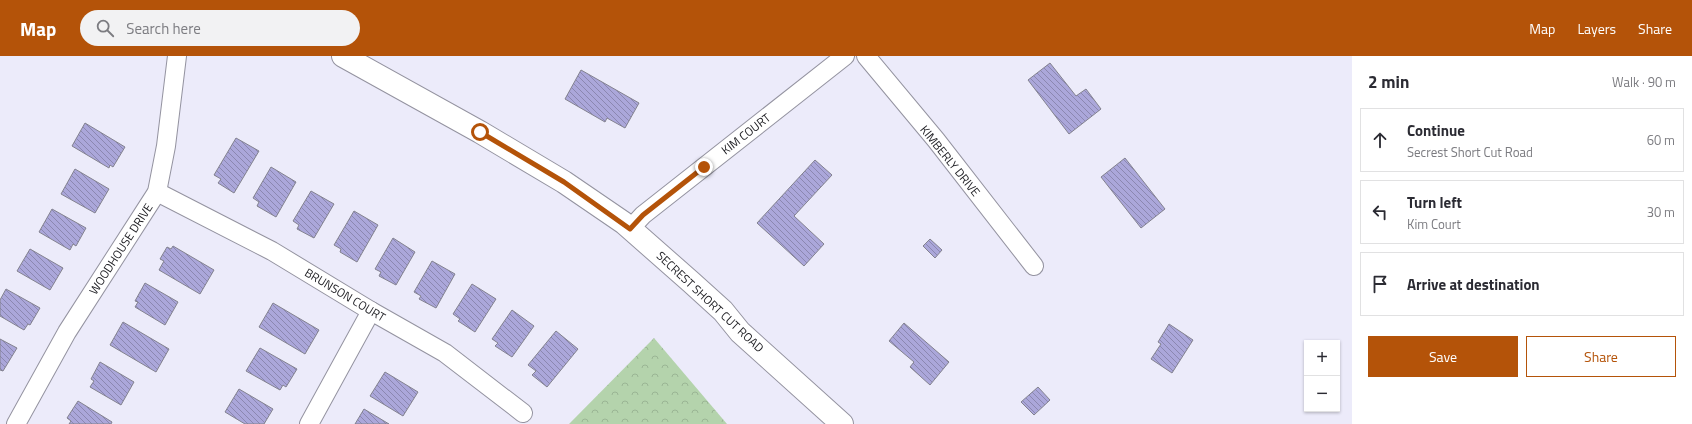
<!DOCTYPE html>
<meta charset="utf-8">
<style>
:root{--surface:#fff;--page:#f2f2f3;--text:#2b2b33;--muted:#7c7c81;--line:#e1e1e2;--accent:#b45309}
body{margin:0;font-family:"Titillium Web",sans-serif;background:var(--page);color:var(--text)}
.controls{position:absolute;right:12px;bottom:12px;display:grid;overflow:hidden;border-radius:0px;box-shadow:0 1px 3px #0004}
.controls button{width:36px;height:36px;display:grid;place-items:center;padding:0;border:0;border-bottom:1px solid var(--line);background:var(--surface);color:var(--text);font:20px sans-serif}
.stop{position:absolute;width:12px;height:12px;margin:-9px;border:3px solid #b45309;border-radius:50%;background:#fff}
.stop.end{background:#b45309;border-color:#fff;box-shadow:0 1px 4px #0008}
.list{margin:0;padding:0;list-style:none}
h2{display:flex;justify-content:space-between;align-items:center;height:52px;margin:0;padding:0 16px;font-size:17px}
h2 small{font-size:13px;font-weight:400;color:var(--muted)}
.list li{display:grid;grid-template-columns:26px 1fr auto;gap:12px;align-items:center;box-sizing:border-box;height:64px;margin:0 8px 8px;padding:0 8px;border:1px solid var(--line);border-radius:0px}
.list b{display:block;font-size:15px;white-space:nowrap}
.list p{margin:0;font-size:13px;white-space:nowrap;color:var(--muted)}
.list em{font-size:13px;font-style:normal;color:var(--muted)}
.actions{display:flex;gap:8px;padding:12px 16px}
.actions a{flex:1;padding:9px 0;border:1px solid var(--accent);border-radius:0px;text-align:center;font-size:14px;color:var(--accent)}
.actions .main{background:var(--accent);color:#fff}
.icon{flex:none;width:22px;height:22px;fill:none;stroke:currentColor;stroke-width:2;stroke-linecap:round;stroke-linejoin:round}
.map{position:relative;flex:none;width:1352px;height:368px;overflow:hidden}
header{display:flex;align-items:center;gap:24px;box-sizing:border-box;height:56px;padding:0 20px;background:var(--accent);color:#fff}
header strong{font-size:19px}
nav{display:flex;gap:22px;margin-inline-start:auto;font-size:14px}
.search{width:280px;height:36px;background:var(--page);display:flex;align-items:center;gap:10px;box-sizing:border-box;padding:0 14px;border-radius:22px;color:var(--muted);font-size:15px}
main{display:flex}
aside{flex:1;background:var(--surface)}
.map>svg:first-child{display:block}
.forest{fill:url(#forest-crowns)}
.building{fill:url(#building-back-hatch);stroke:#83828f}
.lines{fill:none;stroke-linecap:round;stroke-linejoin:round}
.minor-casing{stroke:#9493a0;stroke-width:20}
.secondary-casing{stroke:#9493a0;stroke-width:24}
.minor{stroke:#fff;stroke-width:18}
.secondary{stroke:#fff;stroke-width:22}
.route{stroke:#b45309;stroke-width:5}
.labels{text-anchor:middle;stroke-width:3;stroke-linejoin:round;paint-order:stroke}
.street-label{font-size:12px;fill:#1d1d22;stroke:#fff}
</style>
<header>
<strong>Map</strong>
<div class="search"><svg class="icon" aria-label="search" viewBox="0 0 24 24"><circle cx="10" cy="10" r="6"/><path d="M15 15l6 6"/></svg>Search here</div>
<nav><a>Map</a><a>Layers</a><a>Share</a></nav>
</header>
<main>
<div class="map">
<svg width="1352" height="368" viewBox="0 0 1352 368">
<defs>
<pattern id="forest-crowns" width="20" height="18" patternUnits="userSpaceOnUse"><rect width="20" height="18" fill="#b4d3ac"/><path d="M2 6a3 3 0 1 1 6 0M12 15a3 3 0 1 1 6 0" fill="none" stroke="#9ab594"/></pattern>
<pattern id="building-back-hatch" width="6" height="6" patternUnits="userSpaceOnUse"><rect width="6" height="6" fill="#aba7da"/><path d="M-1 5l2 2M0 0l6 6M5-1l2 2" fill="none" stroke="#8b87b0"/></pattern>
</defs>
<rect width="100%" height="100%" fill="#ecebfa"/>
<!-- forest -->
<polygon class="forest" points="654,282 727,368 569,368"/>
<!-- building -->
<g class="building">
<polygon points="1050,7 1076,40 1086,33 1101,53 1069,78 1028,24"/>
<polygon points="581,14 639,47 625,72 607,62 605,66 565,43"/>
<polygon points="85,67 125,91 113,111 110,109 109,112 72,90"/>
<polygon points="236,82 259,95 234,137 218,127 221,123 214,119"/>
<polygon points="1125,102 1165,153 1141,172 1101,121"/>
<polygon points="815,104 832,119 794,160 824,188 804,210 757,167"/>
<polygon points="271,111 296,126 276,161 257,150 259,146 253,142"/>
<polygon points="75,113 109,133 95,157 61,138"/>
<polygon points="311,135 334,148 314,182 297,173 299,169 293,165"/>
<polygon points="52,153 86,172 76,190 73,188 70,194 39,176"/>
<polygon points="354,155 378,169 357,206 340,196 341,193 334,189"/>
<polygon points="393,182 415,196 396,229 379,220 381,216 375,213"/>
<polygon points="930,183 942,194 935,202 923,190"/>
<polygon points="173,190 214,214 200,238 159,214 164,205 160,203 167,191 171,193"/>
<polygon points="30,193 63,212 50,234 17,215"/>
<polygon points="432,205 455,218 436,252 419,243 421,240 414,236"/>
<polygon points="145,227 178,246 165,269 135,251 138,246 135,245"/>
<polygon points="472,228 496,243 475,276 458,265 460,263 453,258"/>
<polygon points="6,233 40,252 30,269 28,268 24,274 0,260 0,244"/>
<polygon points="273,247 319,274 305,298 259,271"/>
<polygon points="512,254 534,270 512,301 495,290 498,287 492,283"/>
<polygon points="123,266 169,293 156,316 110,289"/>
<polygon points="904,267 949,306 930,329 910,311 914,306 889,285"/>
<polygon points="1169,268 1193,284 1172,317 1151,303 1161,288 1158,286"/>
<polygon points="556,275 578,293 547,331 532,319 536,315 528,309"/>
<polygon points="0,283 17,292 3,315 0,314"/>
<polygon points="260,292 297,313 286,331 283,329 280,334 246,315"/>
<polygon points="100,306 134,326 121,349 90,331 94,325 91,323"/>
<polygon points="385,316 418,336 403,360 370,340"/>
<polygon points="1038,331 1050,344 1034,359 1021,346"/>
<polygon points="239,333 273,353 264,368 245,368 225,356"/>
<polygon points="78,345 112,366 111,368 69,368 71,365 67,362"/>
<polygon points="364,353 389,368 355,368"/>
</g>
<g class="lines">
<defs>
<g id="minor">
<polyline points="866,0 936,84 1034,210"/>
<polyline points="157,136 272,195 371,255 445,297 523,357"/>
<polyline points="630,173 643,159 845,0"/>
<polyline points="16,368 67,276 157,136 166,90 177,0"/>
<polyline points="309,368 371,255"/>
</g>
<polyline id="secondary" points="343,0 480,76 564,126 624,167 691,226 723,255 740,276 842,368"/>
</defs>
<!-- minor casing -->
<use href="#minor" class="minor-casing"/>
<!-- secondary casing -->
<use href="#secondary" class="secondary-casing"/>
<!-- minor -->
<use href="#minor" class="minor"/>
<!-- secondary -->
<use href="#secondary" class="secondary"/>
</g>
<g class="lines">
<!-- route -->
<polyline class="route" points="480,76 564,126 630,173 643,159 704,111"/>
</g>
<g class="labels">
<!-- street labels -->
<g class="street-label">
<text transform="translate(746 78) rotate(-38)" y="4">KIM COURT</text>
<text transform="translate(950 105) rotate(51)" y="4">KIMBERLY DRIVE</text>
<text transform="translate(121 193) rotate(-57)" y="4">WOODHOUSE DRIVE</text>
<text transform="translate(345 239) rotate(31)" y="4">BRUNSON COURT</text>
<text transform="translate(710 246) rotate(43)" y="4">SECREST SHORT CUT ROAD</text>
</g>
</g>
</svg>
<div class="controls">
<button>+</button>
<button>−</button>
</div>
<div class="stop" style="left:480px;top:76px"></div>
<div class="stop end" style="left:704px;top:111px"></div>
</div>
<aside>
<h2>2 min<small>Walk · 90 m</small></h2>
<ul class="list">
<li><svg class="icon" aria-label="ahead" viewBox="0 0 24 24"><path d="M12 20V5M6 11l6-6 6 6"/></svg><div><b>Continue</b><p>Secrest Short Cut Road</p></div><em>60 m</em></li>
<li><svg class="icon" aria-label="left" viewBox="0 0 24 24"><path d="M17 20v-9H6M10 6l-5 5 5 5"/></svg><div><b>Turn left</b><p>Kim Court</p></div><em>30 m</em></li>
<li><svg class="icon" aria-label="arrive" viewBox="0 0 24 24"><path d="M6 21V4h12l-3 4 3 4H6"/></svg><div><b>Arrive at destination</b></div></li>
</ul>
<div class="actions"><a class="main">Save</a><a>Share</a></div>
</aside>
</main>
